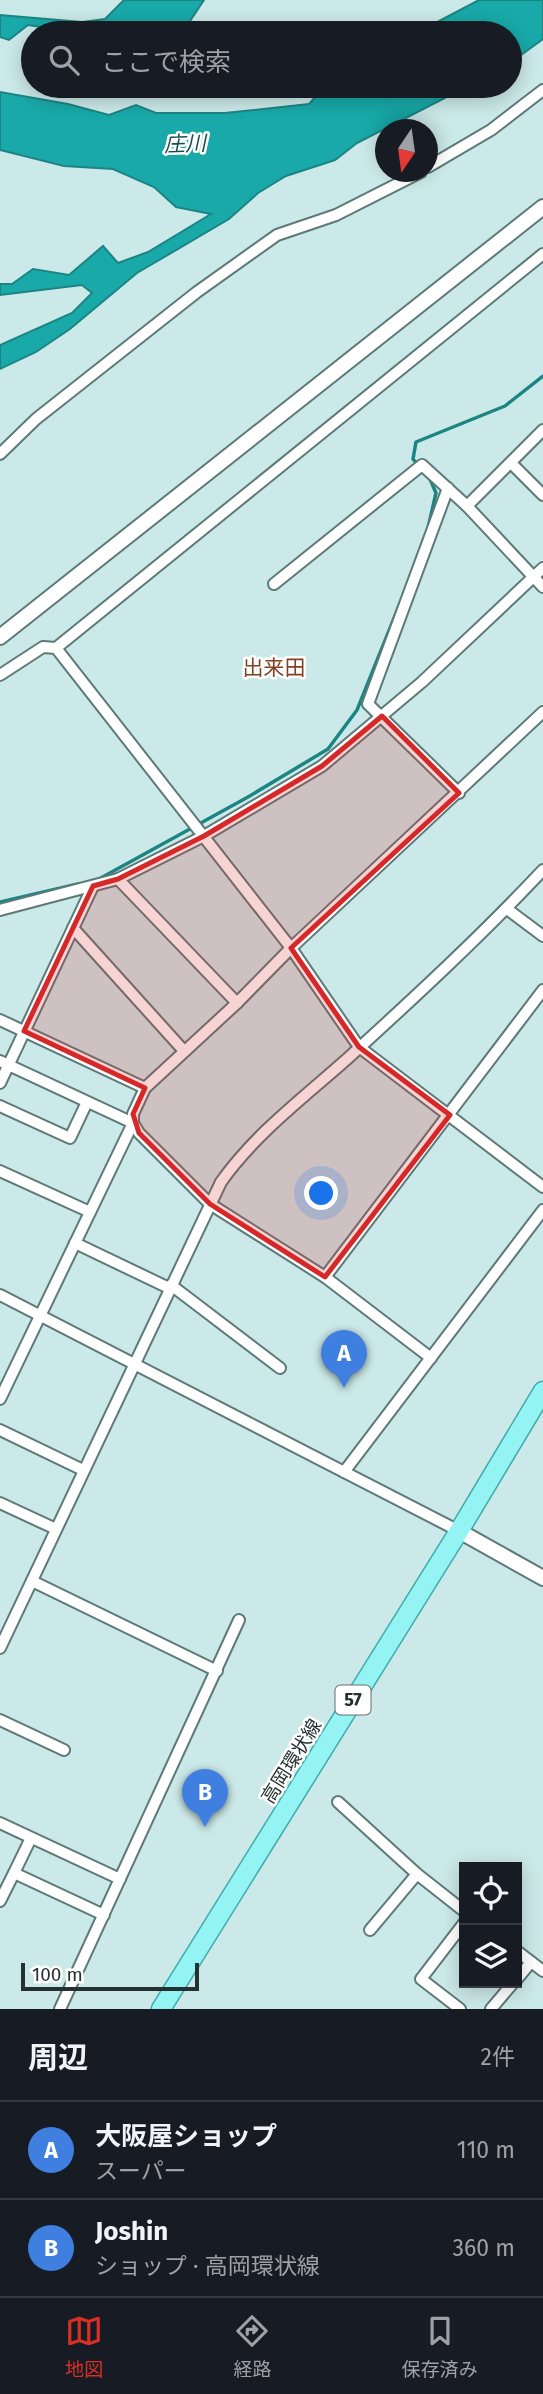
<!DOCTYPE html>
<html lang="ja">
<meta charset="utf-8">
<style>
:root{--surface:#171b24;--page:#20242c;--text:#f1f3f6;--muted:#9ea1a6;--line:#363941;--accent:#d93025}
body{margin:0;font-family:"Fira Sans","Noto Sans JP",sans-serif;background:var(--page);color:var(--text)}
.controls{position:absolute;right:21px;bottom:21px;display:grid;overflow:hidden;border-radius:0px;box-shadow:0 4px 18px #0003}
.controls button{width:63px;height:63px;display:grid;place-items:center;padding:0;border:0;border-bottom:2px solid var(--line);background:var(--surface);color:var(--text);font:35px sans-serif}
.compass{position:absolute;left:375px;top:119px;width:63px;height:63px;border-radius:50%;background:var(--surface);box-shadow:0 4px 18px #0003;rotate:193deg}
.scale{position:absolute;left:21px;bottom:18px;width:178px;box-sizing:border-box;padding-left:7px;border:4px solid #253030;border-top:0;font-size:19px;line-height:24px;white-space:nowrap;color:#253030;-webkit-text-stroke:5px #fff;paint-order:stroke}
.you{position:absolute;left:322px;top:1194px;width:24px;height:24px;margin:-18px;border:5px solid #fff;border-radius:50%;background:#1a73e8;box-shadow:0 0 0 10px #1a73e833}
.badge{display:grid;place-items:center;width:46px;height:46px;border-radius:50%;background:var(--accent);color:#fff;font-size:23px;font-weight:700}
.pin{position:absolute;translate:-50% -58px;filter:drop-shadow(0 2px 4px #0008)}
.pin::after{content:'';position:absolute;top:37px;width:24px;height:21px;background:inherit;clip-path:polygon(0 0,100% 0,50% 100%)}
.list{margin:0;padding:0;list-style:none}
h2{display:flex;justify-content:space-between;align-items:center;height:91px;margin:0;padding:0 28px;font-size:30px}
h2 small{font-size:23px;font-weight:400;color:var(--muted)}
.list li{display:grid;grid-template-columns:46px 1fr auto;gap:21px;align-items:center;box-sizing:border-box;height:98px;padding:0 28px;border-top:2px solid var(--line)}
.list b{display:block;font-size:26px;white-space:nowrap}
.list p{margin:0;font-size:23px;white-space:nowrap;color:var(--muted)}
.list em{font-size:23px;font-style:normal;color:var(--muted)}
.icon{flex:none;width:38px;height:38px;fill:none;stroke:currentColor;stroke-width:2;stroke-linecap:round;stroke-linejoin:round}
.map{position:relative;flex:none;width:543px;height:2009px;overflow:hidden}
.search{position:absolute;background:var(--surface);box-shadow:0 4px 18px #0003;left:21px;right:21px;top:21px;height:77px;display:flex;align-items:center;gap:18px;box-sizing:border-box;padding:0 24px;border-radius:38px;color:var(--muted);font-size:26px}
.sheet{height:287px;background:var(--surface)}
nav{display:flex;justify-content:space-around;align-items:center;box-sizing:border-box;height:98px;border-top:2px solid var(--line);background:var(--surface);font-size:19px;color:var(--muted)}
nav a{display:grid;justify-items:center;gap:4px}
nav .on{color:var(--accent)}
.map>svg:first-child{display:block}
.water{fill:#18a9a8;stroke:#1c8584;stroke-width:2}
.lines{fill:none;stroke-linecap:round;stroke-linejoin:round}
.stream{stroke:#1c8584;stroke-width:3.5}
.minor-casing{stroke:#5d7978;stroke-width:14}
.tertiary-casing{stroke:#5d7978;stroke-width:18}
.primary-casing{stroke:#3fabaa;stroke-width:21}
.minor{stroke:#fff;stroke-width:10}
.tertiary{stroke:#fff;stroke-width:14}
.primary{stroke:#94f4f4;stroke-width:18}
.marked{fill:#d62828;fill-opacity:0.2;stroke:#d62828;stroke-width:5;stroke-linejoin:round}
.labels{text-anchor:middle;stroke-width:5;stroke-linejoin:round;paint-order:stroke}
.shield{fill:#fff;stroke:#666e6e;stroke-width:2}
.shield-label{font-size:18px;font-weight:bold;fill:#253030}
.street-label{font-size:19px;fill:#253030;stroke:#fff}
.water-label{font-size:21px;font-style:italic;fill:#194f4f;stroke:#fff}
.neighbourhood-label{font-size:21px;fill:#834223;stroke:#fff}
</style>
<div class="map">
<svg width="543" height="2009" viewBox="0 0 543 2009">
<rect width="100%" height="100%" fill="#cbe9e8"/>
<!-- water -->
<g class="water">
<polygon points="124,0 204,0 186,27 176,33 82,33 28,25 9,40 0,37 0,15 82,22 105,19"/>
<polygon points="479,0 543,0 543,39 510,63 510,33 421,33 435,23"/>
<polygon points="325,86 468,86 357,143 335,160 286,176 258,193 229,219 137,273 70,329 36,352 0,369 0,345 72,313 92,293 82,285 0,295 0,284 12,284 33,269 69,275 103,246 118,263 148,252 211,214 176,207 154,187 113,169 64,166 0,150 0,92 68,104 109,115 136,105 156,113 225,113 309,104"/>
</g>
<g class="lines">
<!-- stream -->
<g class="stream">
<polyline points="418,465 413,459 416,442 505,406 543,376"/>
<polyline points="428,528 436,493 430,479"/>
<polyline points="99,879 248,797 328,749 357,710 401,601"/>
<polyline points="0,902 78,884"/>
</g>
<defs>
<g id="minor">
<polyline points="428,167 491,130 543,90"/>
<polyline points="543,430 467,506 543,587"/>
<polyline points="0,454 36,419 197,292 277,235 336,215 421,172"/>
<polyline points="511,463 543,495"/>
<polyline points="448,488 368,704 459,793"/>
<polyline points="274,584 422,465 467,506"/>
<polyline points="56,648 543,254"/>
<polyline points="0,675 43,647 56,648 291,948 359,1047 543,1187"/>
<polyline points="118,879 237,1003"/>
<polyline points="507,909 543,936"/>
<polyline points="0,910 118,879 204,836 322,766 422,682 543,568"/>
<polyline points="73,928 184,1051"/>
<polyline points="0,1020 145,1088"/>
<polyline points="0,1061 133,1123 0,1399"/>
<polyline points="0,1083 93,886"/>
<polyline points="0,1106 70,1138 87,1102"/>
<polyline points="0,1171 90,1212"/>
<polyline points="75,1243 169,1288"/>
<polyline points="325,1277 543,990"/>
<polyline points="171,1285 280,1368"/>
<polyline points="0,1295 459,1531"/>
<polyline points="431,1358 325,1277 210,1204 139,1133 133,1123 133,1114 145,1088 237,1003 291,948 543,712"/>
<polyline points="0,1430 83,1470"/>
<polyline points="344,1472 543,1210"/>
<polyline points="0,1503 56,1529"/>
<polyline points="32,1581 217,1671"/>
<path d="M0,1648l221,-466c34,-48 82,-84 126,-123 67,-61 134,-123 196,-189"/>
<polyline points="0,1720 64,1750"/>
<polyline points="338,1802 417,1874 464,1911"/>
<polyline points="0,1823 120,1879"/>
<polyline points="31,1838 14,1873 104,1915"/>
<polyline points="0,1901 14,1873"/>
<polyline points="370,1930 417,1874"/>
<polyline points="517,1951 543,1971"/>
<polyline points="517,1979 531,1962"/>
<polyline points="60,2009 239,1620"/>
<polyline points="460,2009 421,1979 464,1923"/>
<polyline points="491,2009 513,1983"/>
</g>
<g id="tertiary">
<polyline points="0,637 543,207"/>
<polyline points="459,1531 543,1578"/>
</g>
<polyline id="primary" points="161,2009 459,1531 543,1391"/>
</defs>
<!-- minor casing -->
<use href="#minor" class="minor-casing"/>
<!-- tertiary casing -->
<use href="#tertiary" class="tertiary-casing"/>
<!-- primary casing -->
<use href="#primary" class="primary-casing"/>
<!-- minor -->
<use href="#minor" class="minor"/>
<!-- tertiary -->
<use href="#tertiary" class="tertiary"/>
<!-- primary -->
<use href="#primary" class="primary"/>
</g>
<!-- marked area -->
<path class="marked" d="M382,716l77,77 -168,155 68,99 91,68 -125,162 -115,-73 -71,-71 -6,-19 12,-26 -121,-57 69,-145 25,-7 86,-43 118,-70z"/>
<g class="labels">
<!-- shield labels -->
<rect class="shield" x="335.5" y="1685.5" width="35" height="29" rx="5"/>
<g class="shield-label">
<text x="353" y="1706">57</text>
</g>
<!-- street labels -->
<g class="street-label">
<text transform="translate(291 1761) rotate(-58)" y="7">高岡環状線</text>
</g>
<!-- water labels -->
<g class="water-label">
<text transform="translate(185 144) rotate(-2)" y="7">庄川</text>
</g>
<!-- neighbourhood labels -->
<g class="neighbourhood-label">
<text x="274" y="675">出来田</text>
</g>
</g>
</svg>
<div class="controls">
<button><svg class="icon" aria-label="locate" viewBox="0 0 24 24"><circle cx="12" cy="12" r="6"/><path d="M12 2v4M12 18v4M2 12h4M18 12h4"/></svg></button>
<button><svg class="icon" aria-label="layers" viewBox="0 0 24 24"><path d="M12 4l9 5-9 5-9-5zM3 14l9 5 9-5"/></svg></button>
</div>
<svg class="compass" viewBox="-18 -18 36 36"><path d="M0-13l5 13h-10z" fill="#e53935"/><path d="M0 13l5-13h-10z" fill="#9ea1a6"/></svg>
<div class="scale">100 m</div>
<div class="you"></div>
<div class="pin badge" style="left:344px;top:1388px;background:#3f7fe0">A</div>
<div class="pin badge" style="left:205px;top:1827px;background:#3f7fe0">B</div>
<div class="search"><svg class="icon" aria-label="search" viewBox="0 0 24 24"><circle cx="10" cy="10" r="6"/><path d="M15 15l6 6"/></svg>ここで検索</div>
</div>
<section class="sheet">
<h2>周辺<small>2件</small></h2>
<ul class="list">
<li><span class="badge" style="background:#3f7fe0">A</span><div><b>大阪屋ショップ</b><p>スーパー</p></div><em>110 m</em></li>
<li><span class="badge" style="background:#3f7fe0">B</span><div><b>Joshin</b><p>ショップ · 高岡環状線</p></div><em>360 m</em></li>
</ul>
</section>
<nav>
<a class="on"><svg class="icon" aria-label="map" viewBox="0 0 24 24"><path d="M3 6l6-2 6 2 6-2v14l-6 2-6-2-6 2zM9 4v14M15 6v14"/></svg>地図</a>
<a><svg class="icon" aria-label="directions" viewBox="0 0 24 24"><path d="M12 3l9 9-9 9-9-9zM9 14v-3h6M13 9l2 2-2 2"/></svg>経路</a>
<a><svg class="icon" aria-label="saved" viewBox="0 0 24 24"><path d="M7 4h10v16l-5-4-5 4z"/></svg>保存済み</a>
</nav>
